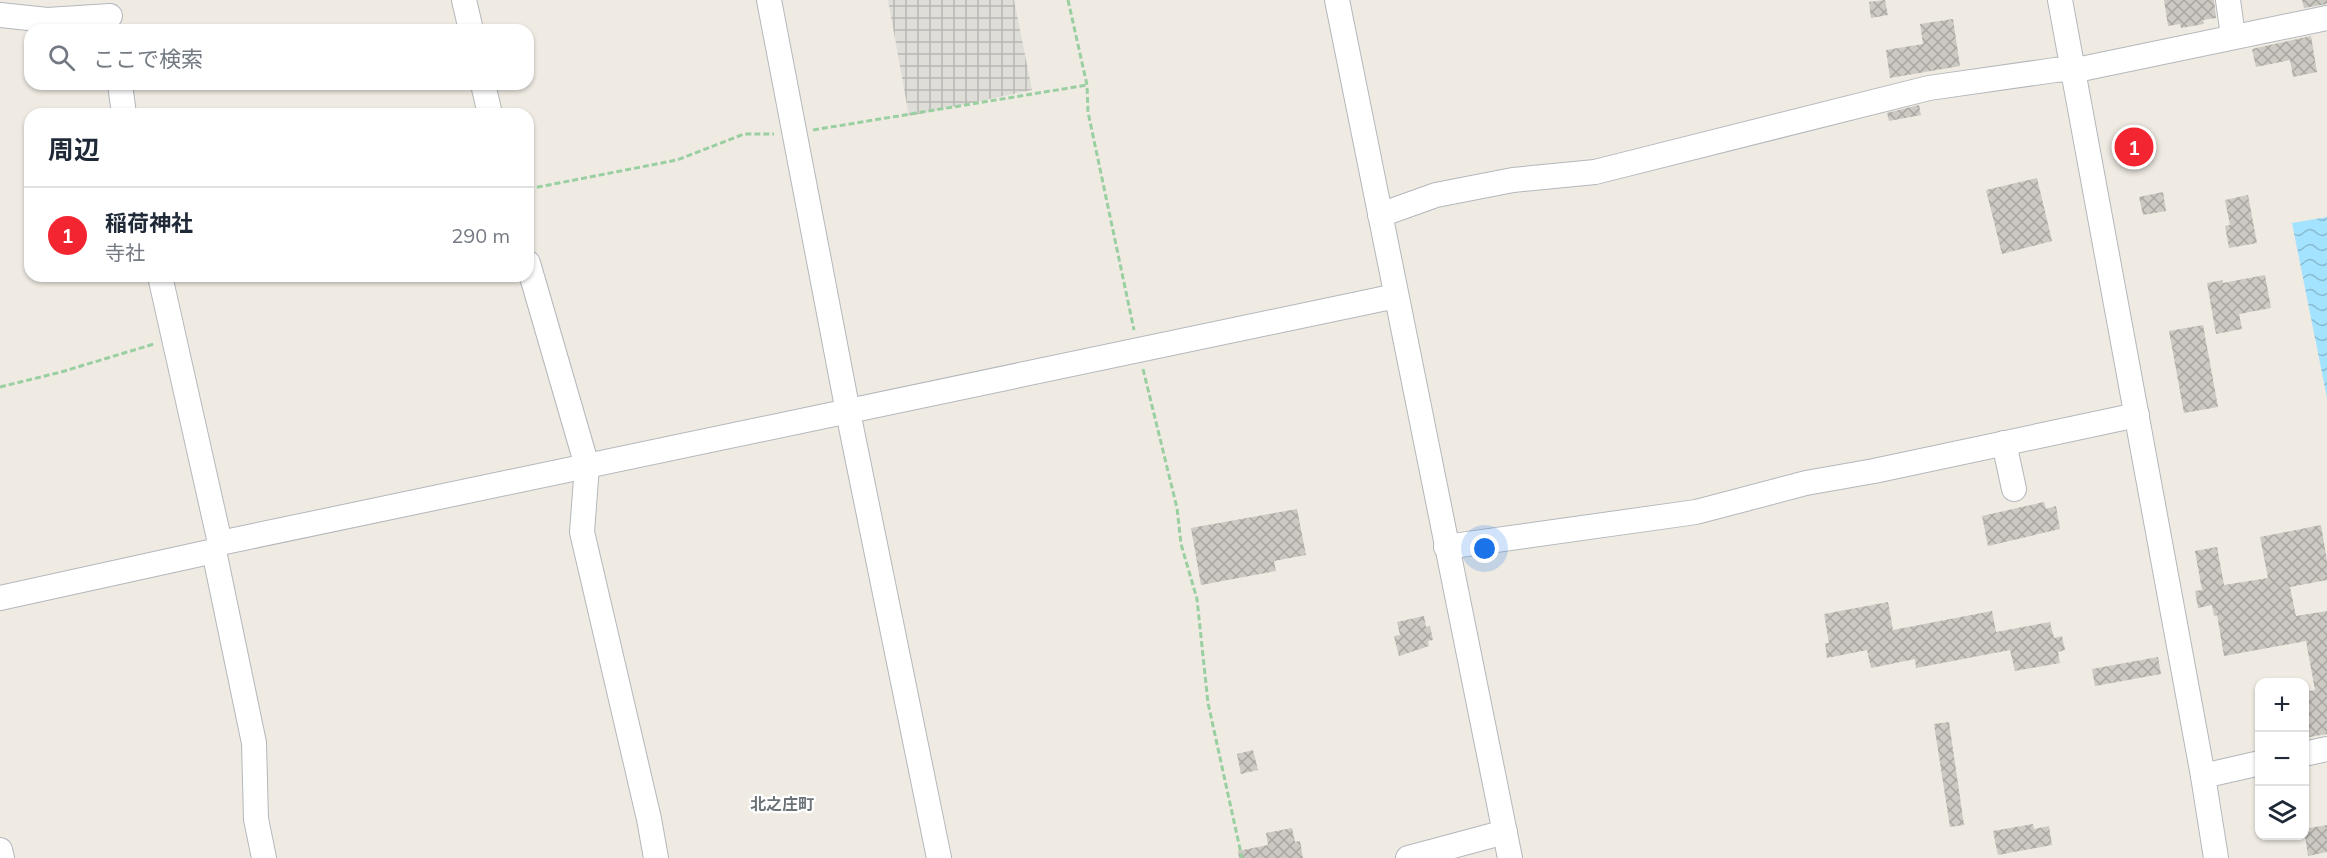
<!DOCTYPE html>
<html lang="ja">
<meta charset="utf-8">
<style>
:root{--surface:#fff;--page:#f2f2f3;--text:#1f2937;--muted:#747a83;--line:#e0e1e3;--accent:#f32531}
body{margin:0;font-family:Mulish,"Noto Sans JP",sans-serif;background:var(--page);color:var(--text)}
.controls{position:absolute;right:18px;bottom:18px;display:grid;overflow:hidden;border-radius:12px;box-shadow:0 2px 4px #0004}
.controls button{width:54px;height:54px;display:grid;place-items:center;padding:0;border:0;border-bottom:2px solid var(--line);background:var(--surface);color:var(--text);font:30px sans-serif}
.you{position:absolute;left:1485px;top:549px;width:21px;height:21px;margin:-15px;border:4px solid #fff;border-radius:50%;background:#1a73e8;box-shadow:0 0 0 9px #1a73e833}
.badge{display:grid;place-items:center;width:39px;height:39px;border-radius:50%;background:var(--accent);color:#fff;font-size:20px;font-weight:700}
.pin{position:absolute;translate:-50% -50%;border:3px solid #fff;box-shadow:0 2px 6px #0006}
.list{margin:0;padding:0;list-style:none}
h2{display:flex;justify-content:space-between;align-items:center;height:78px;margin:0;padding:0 24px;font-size:26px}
h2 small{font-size:20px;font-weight:400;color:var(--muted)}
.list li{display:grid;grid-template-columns:39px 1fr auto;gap:18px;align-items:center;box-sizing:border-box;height:96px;padding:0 24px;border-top:2px solid var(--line)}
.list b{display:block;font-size:22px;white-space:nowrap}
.list p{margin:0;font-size:20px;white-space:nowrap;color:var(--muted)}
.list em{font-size:20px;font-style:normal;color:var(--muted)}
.icon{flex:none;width:33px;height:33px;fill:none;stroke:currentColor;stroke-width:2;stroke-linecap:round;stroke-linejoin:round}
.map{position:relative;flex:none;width:2327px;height:858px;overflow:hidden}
.search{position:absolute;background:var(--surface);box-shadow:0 2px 4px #0004;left:24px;top:24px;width:510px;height:66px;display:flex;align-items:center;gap:15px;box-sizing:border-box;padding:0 21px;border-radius:18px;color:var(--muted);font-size:22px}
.panel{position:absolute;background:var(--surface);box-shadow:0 2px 4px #0004;left:24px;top:108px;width:510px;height:174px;border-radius:18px}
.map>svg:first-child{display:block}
.industrial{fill:url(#industrial-grid)}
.water{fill:url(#water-waves)}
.building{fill:url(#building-cross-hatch)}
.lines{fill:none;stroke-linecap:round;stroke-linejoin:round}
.minor-casing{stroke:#b4b7bb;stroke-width:26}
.path{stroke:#9acfa1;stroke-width:3;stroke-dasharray:6 3;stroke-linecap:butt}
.minor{stroke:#fff;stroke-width:24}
.labels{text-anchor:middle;stroke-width:4.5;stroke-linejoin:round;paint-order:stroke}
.neighbourhood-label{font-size:16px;font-weight:bold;fill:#6c7377;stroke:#fff}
</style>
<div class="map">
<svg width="2327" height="858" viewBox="0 0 2327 858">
<defs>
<pattern id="industrial-grid" width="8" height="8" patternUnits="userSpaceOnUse" patternTransform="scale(1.5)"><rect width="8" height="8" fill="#dfddd8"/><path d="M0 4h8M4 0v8" fill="none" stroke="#b8b7b3"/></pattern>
<pattern id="water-waves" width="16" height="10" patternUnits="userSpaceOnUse" patternTransform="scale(1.5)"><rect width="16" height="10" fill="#a3e3ff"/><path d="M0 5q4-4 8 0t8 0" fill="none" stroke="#88bbd2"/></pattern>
<pattern id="building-cross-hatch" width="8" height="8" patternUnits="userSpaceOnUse" patternTransform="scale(1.5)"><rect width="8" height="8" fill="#ccc8c2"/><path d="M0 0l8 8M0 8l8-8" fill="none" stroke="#a9a6a1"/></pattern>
</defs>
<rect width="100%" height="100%" fill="#efebe3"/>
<!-- industrial -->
<polygon class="industrial" points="888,0 1014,0 1032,90 909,116"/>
<!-- water -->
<polygon class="water" points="2327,217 2327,398 2292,223"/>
<!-- building -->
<g class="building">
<polygon points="1885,0 1888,15 1871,18 1869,2"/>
<polygon points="2164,0 2214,0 2216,18 2203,20 2204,24 2181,28 2180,24 2168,26"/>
<polygon points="2302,0 2327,0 2327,4 2304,8"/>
<polygon points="1953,19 1960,66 1890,78 1886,50 1923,44 1920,24"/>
<polygon points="2311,36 2317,72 2293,77 2290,60 2256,67 2252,49"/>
<polygon points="1919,105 1921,115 1889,121 1887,113"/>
<polygon points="2037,178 2052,241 2002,254 1986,190"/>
<polygon points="2163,192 2166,211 2143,215 2139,197"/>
<polygon points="2248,195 2257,243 2229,248 2225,226 2230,225 2225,200"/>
<polygon points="2265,275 2271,308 2239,314 2242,329 2216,334 2207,283 2223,280 2223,283"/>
<polygon points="2203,325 2218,407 2184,413 2169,331"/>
<polygon points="2044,502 2046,509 2056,506 2060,529 1988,546 1982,516"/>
<polygon points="1297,509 1306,555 1274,561 1276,571 1201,585 1191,528"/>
<polygon points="2321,525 2327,561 2327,580 2290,587 2296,616 2327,611 2327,734 2304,738 2304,692 2315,690 2306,641 2224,656 2217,615 2214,616 2212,605 2198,608 2195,591 2202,590 2195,551 2217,547 2224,585 2268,578 2260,537"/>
<polygon points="1888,602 1893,630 1992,611 1996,632 2050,622 2054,638 2062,636 2065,650 2058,652 2060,663 2015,671 2010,650 1916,668 1915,659 1871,668 1867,650 1827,658 1825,643 1829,643 1824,614"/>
<polygon points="1424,616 1426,627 1430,626 1433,640 1428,641 1429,646 1399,656 1394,636 1400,635 1397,622"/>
<polygon points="2158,657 2161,674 2095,686 2092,669"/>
<polygon points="1949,722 1964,825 1950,827 1934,724"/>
<polygon points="1253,750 1258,770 1241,774 1237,754"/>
<polygon points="2033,824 2034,829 2049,826 2052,845 1998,855 1993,831"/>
<polygon points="2327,825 2327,852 2308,856 2304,829"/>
<polygon points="1292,828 1295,842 1300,841 1303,858 1239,858 1238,851 1268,845 1266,833"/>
</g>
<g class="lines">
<defs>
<g id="minor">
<polyline points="464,0 471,30"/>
<polyline points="769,0 848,412 939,858"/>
<polyline points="1337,0 1510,858"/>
<polyline points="2060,0 2203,776 2216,858"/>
<polyline points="2228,0 2233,36"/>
<polyline points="0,15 47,20 110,16"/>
<polyline points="120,84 124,114"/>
<polyline points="483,84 490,114"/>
<polyline points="1380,215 1436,195 1513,180 1595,172 1929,88 2055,70 2086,68 2327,18"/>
<polyline points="528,263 587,466 582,532 649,819 656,858"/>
<polyline points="160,276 220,543 214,551 254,743 256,819 264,858"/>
<polyline points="2004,443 2014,489"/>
<polyline points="220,543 1396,296"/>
<polyline points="1446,547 1696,512 1806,483 1874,471 2137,415"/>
<polyline points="0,598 214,551"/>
<polyline points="2304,754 2327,749"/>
<polyline points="2203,776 2260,763"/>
<polyline points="0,850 2,858"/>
<polyline points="1408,858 1505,832"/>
</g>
</defs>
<!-- minor casing -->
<use href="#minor" class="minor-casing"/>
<!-- path -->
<g class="path">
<polyline points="1068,0 1087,85 1088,112 1134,330"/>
<polyline points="813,130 1087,85"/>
<polyline points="528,189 677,160 744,134 774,134"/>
<polyline points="1143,369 1177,508 1181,544 1197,599 1208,703 1242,858"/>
<polyline points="0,387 61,372 154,344"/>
</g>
<!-- minor -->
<use href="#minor" class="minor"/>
</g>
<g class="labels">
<!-- neighbourhood labels -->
<g class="neighbourhood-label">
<text x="782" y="810">北之庄町</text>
</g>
</g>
</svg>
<div class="controls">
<button>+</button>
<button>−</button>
<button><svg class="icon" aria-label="layers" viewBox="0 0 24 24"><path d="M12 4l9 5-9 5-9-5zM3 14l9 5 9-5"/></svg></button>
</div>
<div class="you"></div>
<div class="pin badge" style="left:2134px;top:147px">1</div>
<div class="search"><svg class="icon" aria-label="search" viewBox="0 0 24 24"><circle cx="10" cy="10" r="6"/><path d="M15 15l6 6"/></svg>ここで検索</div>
<section class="panel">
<h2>周辺<small></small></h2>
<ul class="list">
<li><span class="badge">1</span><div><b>稲荷神社</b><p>寺社</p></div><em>290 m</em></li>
</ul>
</section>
</div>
